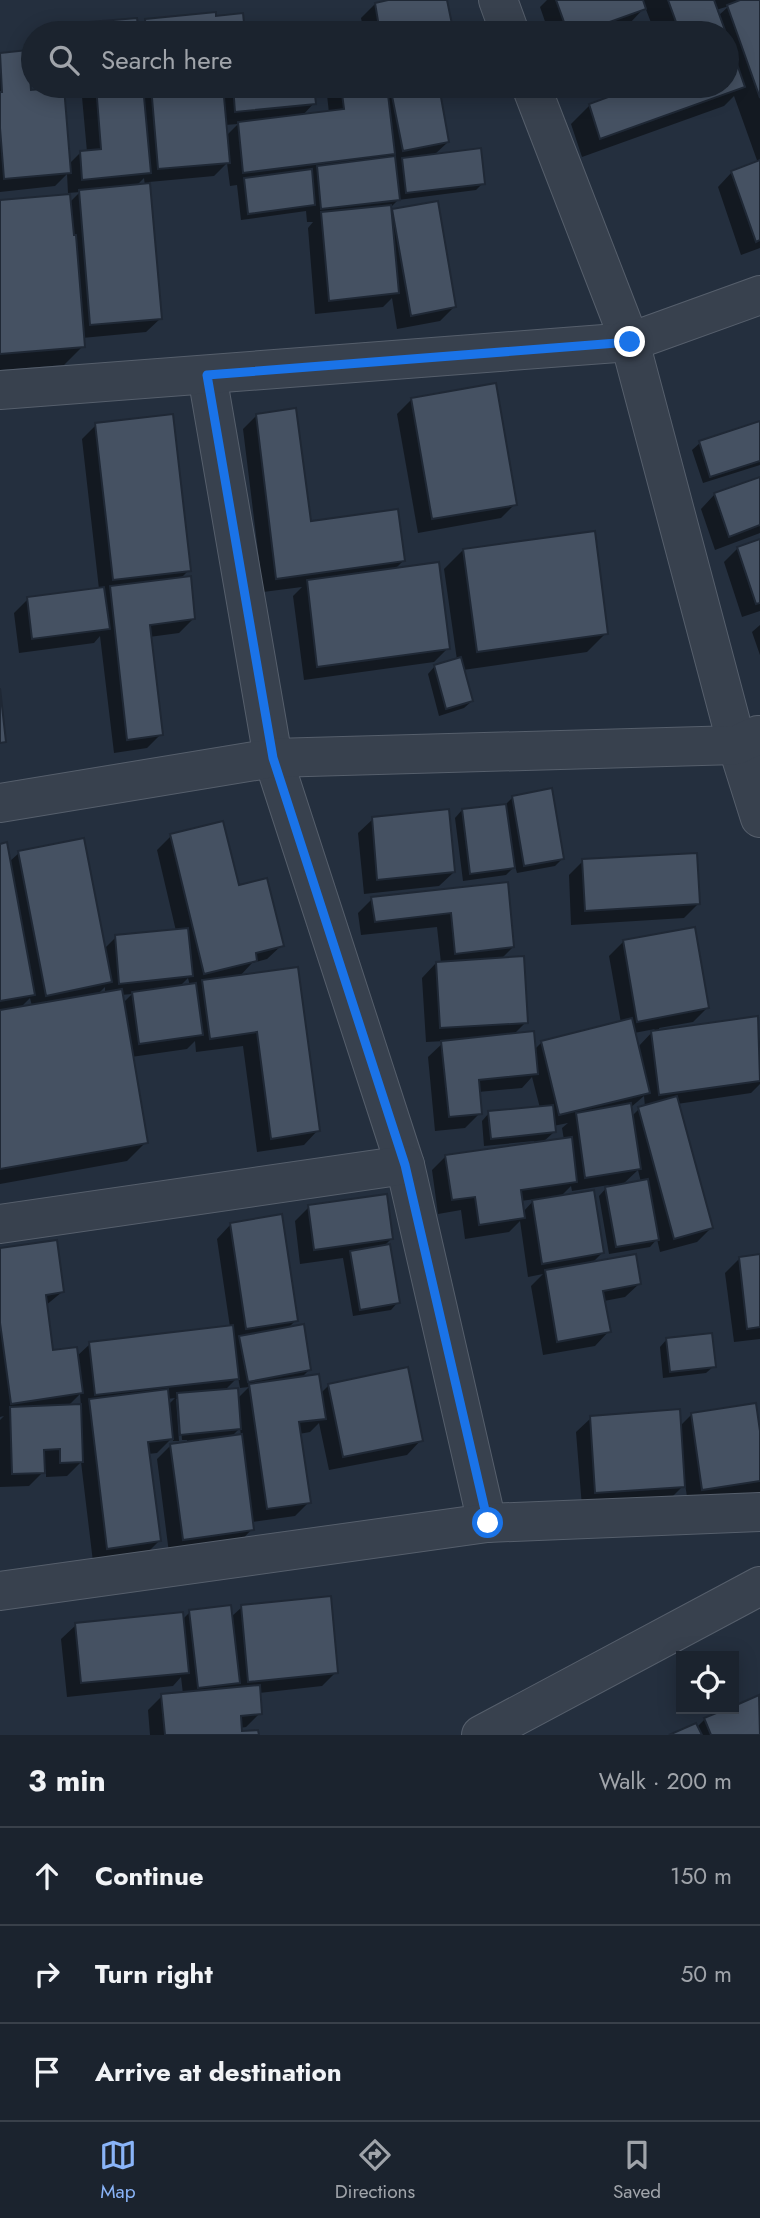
<!DOCTYPE html>
<meta charset="utf-8">
<style>
:root{--surface:#1b232e;--page:#242b36;--text:#f1f3f6;--muted:#a0a4aa;--line:#39404a;--accent:#8ab4f8}
body{margin:0;font-family:Jost,sans-serif;background:var(--page);color:var(--text)}
.controls{position:absolute;right:21px;bottom:21px;display:grid;overflow:hidden;border-radius:0px;box-shadow:0 4px 18px #0003}
.controls button{width:63px;height:63px;display:grid;place-items:center;padding:0;border:0;border-bottom:2px solid var(--line);background:var(--surface);color:var(--text);font:35px sans-serif}
.stop{position:absolute;width:21px;height:21px;margin:-16px;border:5px solid #1a73e8;border-radius:50%;background:#fff}
.stop.end{background:#1a73e8;border-color:#fff;box-shadow:0 2px 7px #0008}
.list{margin:0;padding:0;list-style:none}
h2{display:flex;justify-content:space-between;align-items:center;height:91px;margin:0;padding:0 28px;font-size:30px}
h2 small{font-size:23px;font-weight:400;color:var(--muted)}
.list li{display:grid;grid-template-columns:46px 1fr auto;gap:21px;align-items:center;box-sizing:border-box;height:98px;padding:0 28px;border-top:2px solid var(--line)}
.list b{display:block;font-size:26px;white-space:nowrap}
.list em{font-size:23px;font-style:normal;color:var(--muted)}
.icon{flex:none;width:38px;height:38px;fill:none;stroke:currentColor;stroke-width:2;stroke-linecap:round;stroke-linejoin:round}
.map{position:relative;flex:none;width:760px;height:1735px;overflow:hidden}
.search{position:absolute;background:var(--surface);box-shadow:0 4px 18px #0003;left:21px;right:21px;top:21px;height:77px;display:flex;align-items:center;gap:18px;box-sizing:border-box;padding:0 24px;border-radius:38px;color:var(--muted);font-size:26px}
.sheet{height:385px;background:var(--surface)}
nav{display:flex;justify-content:space-around;align-items:center;box-sizing:border-box;height:98px;border-top:2px solid var(--line);background:var(--surface);font-size:19px;color:var(--muted)}
nav a{display:grid;justify-items:center;gap:4px}
nav .on{color:var(--accent)}
.map>svg:first-child{display:block}
.shadow{fill:#0007;fill-rule:evenodd}
.building{fill:#455162;stroke:#1f2835;stroke-width:2}
.lines{fill:none;stroke-linecap:round;stroke-linejoin:round}
.minor-casing{stroke:#565f6c;stroke-width:40}
.minor{stroke:#38414e;stroke-width:38}
.route{stroke:#1a73e8;stroke-width:9}
</style>
<div class="map">
<svg width="760" height="1735" viewBox="0 0 760 1735">
<rect width="100%" height="100%" fill="#242f3e"/>
<!-- shadow -->
<g class="shadow">
<polygon points="398,0 446,0 451,29 447,33 364,33 361,18 375,4"/>
<path d="M547,0h213v248l-19,7 -23,-68 14,-15 26,-9 -24,-67 -10,10 -142,51 -11,-33 19,-19 53,-19h84v-53h-72l-10,-26 -15,16 -29,10h-52l-9,-26zM729,6l-11,10 -2,-6z"/>
<polygon points="241,15 243,33 82,33 91,24 137,30 146,21"/>
<path d="M26,52l3,40 39,73 12,-12 7,-1 -6,-66h232l1,17 -12,13 27,-3 -3,-27h111l11,56 -14,13 49,28 -7,7 -78,10 -8,8v3l46,-8 18,104 -14,14 -43,8 -5,-31 -9,9 -68,7 -7,-86 5,-6h-6l-1,-11 -65,9 -4,-35 -7,1 -3,-23 -13,13 -65,6 12,136 -15,14 -64,6 1,8 -19,19 -64,5v-168l69,1 11,-11 -12,1 -1,-19 -12,12 -55,6v-137zM238,124l-12,12 -1,-11zM144,178l1,8 -10,1z"/>
<polygon points="411,400 515,504 501,518 418,533 397,414"/>
<polygon points="257,415 310,523 403,561 394,570 448,648 434,662 304,680 293,596 302,587 263,592 243,429"/>
<polygon points="760,423 760,465 703,483 692,450 700,443"/>
<polygon points="96,425 189,570 181,578 193,619 179,633 149,637 161,734 147,748 114,753 100,636 94,643 19,653 14,613 28,599 99,589 82,439"/>
<polygon points="760,479 760,533 715,550 701,509 715,494"/>
<polygon points="760,540 760,611 742,617 724,562 738,548"/>
<polygon points="463,550 606,633 587,652 463,670 472,701 464,708 439,716 428,674 435,666 457,660 444,569"/>
<polygon points="760,625 760,655 752,632"/>
<polygon points="513,797 562,859 555,866 517,873 515,866 506,875 463,881 455,818 462,810 504,806"/>
<polygon points="373,819 454,872 439,886 364,894 358,833"/>
<path d="M171,836l67,51 44,58 -15,14 -15,4 -13,14 79,153 -14,15 -47,7 -14,-106 -47,6 -1,-11 -8,8 -56,8 15,85 -19,19 -127,23v-339l9,17 10,-9 85,96 12,-12 60,-6 -19,-81zM188,978l2,8 -11,1zM105,987v7l-8,1zM132,994l-10,10 -1,-9zM30,998l2,8 -13,3z"/>
<polygon points="583,861 698,904 684,918 571,925 569,875"/>
<path d="M507,884l6,63 -13,13 26,62 -13,13 21,15 8,-8 79,-19 -12,-67 14,-14 84,66 -14,14 -34,6 1,4 96,-14 4,26v40l-9,9 -74,11 34,124 -14,14 -37,10 -3,-13 -7,8 -41,7 -10,-58 10,-11 -37,6 -1,-5 -11,11 42,56 -11,11 49,19 -15,14 -21,4 5,30 -14,15 -52,9 -12,-69 12,-12 -15,3 -8,-56 -11,11 -44,7 -4,-29 -23,4 -6,-44 14,-14 88,-12v-3l-50,5 -2,-25 7,-8 51,-5 -8,-31 -10,11 -44,4 2,21 -15,15 -30,3 -7,-74 17,-16 -19,1 -4,-64 14,-15h5l-4,-36 -76,8 -3,-22 14,-14zM655,1029l-18,19 -3,-15zM644,1096l1,11 -6,2 -8,8 -1,-9zM568,1123l-6,5 2,12 -21,2 11,-10 -1,-6zM638,1170l3,12 -19,3zM535,1199l-12,13 -2,-11z"/>
<polygon points="309,1207 391,1239 382,1248 398,1302 391,1310 353,1316 343,1258 300,1264 295,1221"/>
<path d="M231,1224l65,96 -9,9 23,40 -9,9 19,16 9,-9 92,55 -14,15 -78,15 -10,-47 -9,9 -11,2 10,68 -14,14 -43,6v7l-14,15 -69,9 -12,-94 14,-14 16,-2v-3h-5l-3,-41h-3l3,42h-6v-4l-16,16 -9,1 11,87 -14,14 -52,7 -12,-100 -14,14 -21,1v-8l-17,17 -29,1v-67l4,-4 -4,1v-167l62,42 -17,14 7,46 24,5 14,-13 140,-17 -13,-88zM238,1377l2,11 9,-1 -12,12 -13,-8zM80,1394l1,12 -14,1zM175,1398l-7,7 -1,-6zM240,1428l1,8 -10,1z"/>
<polygon points="760,1256 760,1339 734,1342 725,1273 739,1259"/>
<polygon points="667,1339 714,1366 706,1373 663,1378 660,1347"/>
<polygon points="692,1414 760,1443 760,1492 688,1503 685,1484 669,1500 582,1507 576,1432 591,1418 679,1427"/>
<polygon points="242,1607 336,1672 322,1686 259,1693 260,1713 246,1727 240,1728 240,1733 257,1735 150,1735 148,1710 162,1696 183,1694 181,1677 173,1686 67,1697 61,1639 76,1625 182,1620 190,1612 231,1617"/>
<polygon points="759,1698 760,1735 673,1735 696,1728 705,1719"/>
</g>
<!-- building -->
<g class="building">
<polygon points="388,0 447,0 453,29 434,33 380,33 375,3"/>
<polygon points="556,0 643,0 646,9 579,33 568,33"/>
<polygon points="668,0 714,0 726,33 680,33"/>
<polygon points="740,0 760,0 760,98 727,5"/>
<polygon points="216,12 216,16 243,13 245,33 146,33 145,19"/>
<polygon points="137,18 139,33 91,33 90,22"/>
<polygon points="727,35 745,87 600,139 589,104 638,86 727,86"/>
<polygon points="28,50 31,90 64,87 71,173 4,179 0,128 0,92 2,92 0,53"/>
<polygon points="96,86 143,86 151,173 82,180 80,151 101,149"/>
<polygon points="151,86 223,86 230,163 158,169"/>
<polygon points="233,86 314,86 316,104 235,112"/>
<polygon points="341,86 387,86 395,154 243,173 238,122 344,109"/>
<polygon points="390,86 439,86 449,142 403,151"/>
<polygon points="481,148 485,184 406,193 402,158"/>
<polygon points="395,156 400,200 321,209 317,166"/>
<polygon points="760,160 760,240 756,242 731,171"/>
<polygon points="312,169 315,205 248,214 244,178"/>
<polygon points="150,183 162,319 90,325 79,190"/>
<polygon points="70,194 74,235 76,235 85,347 0,354 0,200"/>
<polygon points="438,201 456,307 411,316 392,209"/>
<polygon points="391,205 399,293 329,301 321,212"/>
<polygon points="496,383 517,505 432,519 411,398"/>
<polygon points="296,408 311,521 398,509 405,561 276,579 256,414"/>
<polygon points="173,414 191,571 113,580 95,423"/>
<polygon points="760,421 760,461 710,477 699,441"/>
<polygon points="760,477 760,525 729,537 714,493"/>
<polygon points="595,531 608,634 477,652 463,549"/>
<polygon points="760,539 760,603 756,604 737,547"/>
<polygon points="439,562 450,649 317,667 307,580"/>
<polygon points="191,576 195,619 150,625 163,735 127,740 110,586"/>
<polygon points="104,587 110,629 32,639 27,597"/>
<polygon points="461,657 473,701 446,709 434,665"/>
<polygon points="0,688 6,742 0,743"/>
<polygon points="552,788 564,859 524,866 512,796"/>
<polygon points="506,804 515,868 470,874 462,809"/>
<polygon points="449,809 455,872 377,880 372,817"/>
<polygon points="223,821 239,885 267,878 284,946 256,953 257,961 204,974 170,834"/>
<polygon points="84,838 112,982 46,996 18,851"/>
<polygon points="7,842 35,995 0,1001 0,844"/>
<polygon points="697,853 700,904 585,911 582,859"/>
<polygon points="508,882 514,947 455,954 451,913 375,922 371,897"/>
<polygon points="695,927 709,1008 637,1022 623,940"/>
<polygon points="188,928 193,976 119,984 115,935"/>
<polygon points="524,956 528,1023 440,1028 436,962"/>
<polygon points="298,967 320,1131 271,1139 257,1032 210,1039 202,980"/>
<polygon points="196,983 203,1035 139,1044 132,992"/>
<polygon points="122,989 148,1143 0,1169 0,1010"/>
<polygon points="758,1016 760,1081 659,1095 651,1031"/>
<polygon points="632,1018 650,1093 559,1115 541,1041"/>
<polygon points="534,1031 538,1074 479,1080 482,1114 449,1117 441,1041"/>
<polygon points="677,1096 713,1228 674,1239 638,1107"/>
<polygon points="631,1103 641,1169 585,1178 576,1113"/>
<polygon points="553,1105 556,1132 491,1139 488,1111"/>
<polygon points="572,1137 577,1182 521,1190 525,1218 479,1225 475,1197 452,1200 445,1155"/>
<polygon points="648,1179 659,1240 616,1247 605,1187"/>
<polygon points="594,1190 604,1253 542,1264 532,1200"/>
<polygon points="387,1194 393,1239 314,1250 308,1205"/>
<polygon points="282,1214 298,1321 246,1329 230,1223"/>
<polygon points="57,1240 64,1292 46,1295 53,1350 77,1347 83,1393 11,1404 0,1323 0,1248"/>
<polygon points="390,1244 400,1303 360,1310 350,1251"/>
<polygon points="636,1254 641,1284 603,1291 611,1332 557,1342 545,1270"/>
<polygon points="760,1254 760,1327 747,1329 739,1257"/>
<polygon points="304,1324 311,1370 248,1382 239,1336"/>
<polygon points="233,1325 239,1379 95,1395 89,1342"/>
<polygon points="712,1333 716,1367 670,1372 666,1338"/>
<polygon points="408,1367 423,1441 343,1457 328,1384"/>
<polygon points="319,1374 326,1419 299,1422 311,1503 267,1509 249,1384"/>
<polygon points="238,1388 241,1429 180,1435 177,1393"/>
<polygon points="168,1389 173,1439 148,1442 161,1541 107,1549 89,1399"/>
<polygon points="756,1403 760,1431 760,1481 702,1490 691,1413"/>
<polygon points="81,1404 83,1462 60,1463 60,1449 44,1450 45,1473 12,1474 10,1407"/>
<polygon points="680,1409 685,1487 595,1493 590,1416"/>
<polygon points="242,1434 254,1530 183,1540 170,1444"/>
<polygon points="331,1596 338,1673 248,1682 241,1605"/>
<polygon points="231,1605 240,1683 198,1688 189,1610"/>
<polygon points="183,1612 189,1673 81,1683 75,1623"/>
<polygon points="260,1685 262,1714 241,1716 242,1731 258,1730 259,1735 165,1735 161,1694"/>
<polygon points="759,1695 760,1735 711,1735 704,1718 726,1709 734,1709 734,1706"/>
<polygon points="696,1723 702,1735 669,1735"/>
</g>
<g class="lines">
<defs>
<g id="minor">
<polyline points="498,0 510,33"/>
<polyline points="531,86 630,342 737,745 760,818"/>
<polyline points="207,375 273,758 405,1165 487,1523"/>
<polyline points="0,390 630,342 760,295"/>
<polyline points="0,803 273,758 737,745 758,735"/>
<polyline points="0,1224 405,1165"/>
<polyline points="0,1591 487,1523 760,1512"/>
<polyline points="481,1735 760,1586"/>
</g>
</defs>
<!-- minor casing -->
<use href="#minor" class="minor-casing"/>
<!-- minor -->
<use href="#minor" class="minor"/>
</g>
<g class="lines">
<!-- route -->
<polyline class="route" points="488,1523 405,1165 273,758 207,375 630,342"/>
</g>
</svg>
<div class="controls">
<button><svg class="icon" aria-label="locate" viewBox="0 0 24 24"><circle cx="12" cy="12" r="6"/><path d="M12 2v4M12 18v4M2 12h4M18 12h4"/></svg></button>
</div>
<div class="stop" style="left:488px;top:1523px"></div>
<div class="stop end" style="left:630px;top:342px"></div>
<div class="search"><svg class="icon" aria-label="search" viewBox="0 0 24 24"><circle cx="10" cy="10" r="6"/><path d="M15 15l6 6"/></svg>Search here</div>
</div>
<section class="sheet">
<h2>3 min<small>Walk · 200 m</small></h2>
<ul class="list">
<li><svg class="icon" aria-label="ahead" viewBox="0 0 24 24"><path d="M12 20V5M6 11l6-6 6 6"/></svg><div><b>Continue</b></div><em>150 m</em></li>
<li><svg class="icon" aria-label="right" viewBox="0 0 24 24"><path d="M7 20v-9h11M14 6l5 5-5 5"/></svg><div><b>Turn right</b></div><em>50 m</em></li>
<li><svg class="icon" aria-label="arrive" viewBox="0 0 24 24"><path d="M6 21V4h12l-3 4 3 4H6"/></svg><div><b>Arrive at destination</b></div></li>
</ul>
</section>
<nav>
<a class="on"><svg class="icon" aria-label="map" viewBox="0 0 24 24"><path d="M3 6l6-2 6 2 6-2v14l-6 2-6-2-6 2zM9 4v14M15 6v14"/></svg>Map</a>
<a><svg class="icon" aria-label="directions" viewBox="0 0 24 24"><path d="M12 3l9 9-9 9-9-9zM9 14v-3h6M13 9l2 2-2 2"/></svg>Directions</a>
<a><svg class="icon" aria-label="saved" viewBox="0 0 24 24"><path d="M7 4h10v16l-5-4-5 4z"/></svg>Saved</a>
</nav>
